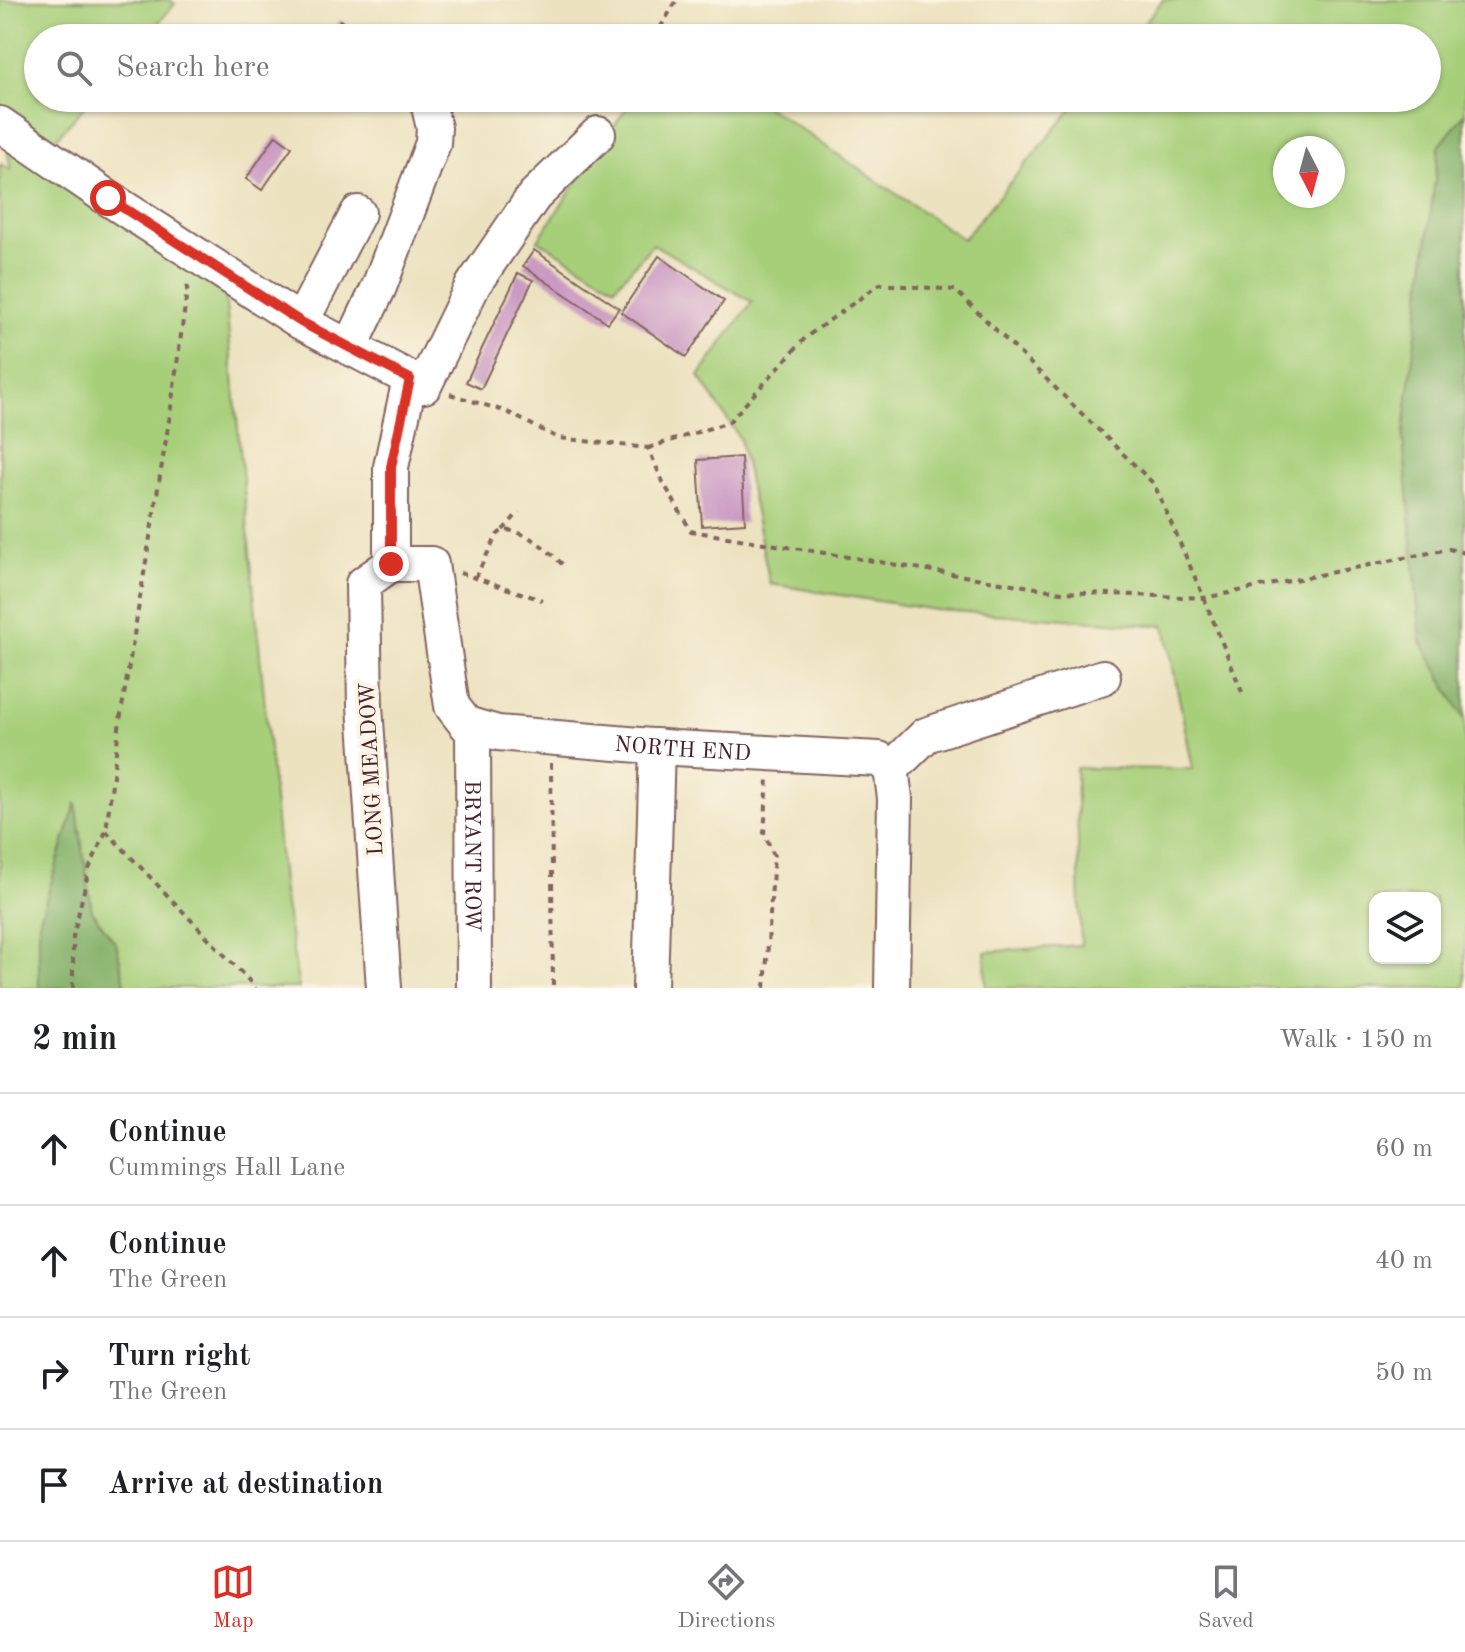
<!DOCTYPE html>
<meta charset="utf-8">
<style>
:root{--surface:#fff;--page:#f6f6f6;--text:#202124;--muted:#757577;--line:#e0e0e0;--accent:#d93025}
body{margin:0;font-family:"Old Standard TT",serif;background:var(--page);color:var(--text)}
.controls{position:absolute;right:24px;bottom:24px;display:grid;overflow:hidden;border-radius:16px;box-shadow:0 2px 6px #0004}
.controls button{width:72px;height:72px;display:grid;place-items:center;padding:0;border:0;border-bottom:2px solid var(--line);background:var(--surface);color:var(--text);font:40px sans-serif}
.compass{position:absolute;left:1273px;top:136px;width:72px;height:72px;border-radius:50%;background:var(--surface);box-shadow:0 2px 6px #0004;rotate:174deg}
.stop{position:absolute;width:24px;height:24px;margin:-18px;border:6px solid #d93025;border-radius:50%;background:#fff}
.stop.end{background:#d93025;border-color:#fff;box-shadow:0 2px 8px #0008}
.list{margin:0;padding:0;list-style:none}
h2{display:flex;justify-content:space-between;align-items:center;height:104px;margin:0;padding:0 32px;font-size:34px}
h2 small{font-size:26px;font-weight:400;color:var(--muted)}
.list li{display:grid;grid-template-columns:52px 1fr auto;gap:24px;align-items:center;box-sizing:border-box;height:112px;padding:0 32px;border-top:2px solid var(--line)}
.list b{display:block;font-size:30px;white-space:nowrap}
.list p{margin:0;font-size:26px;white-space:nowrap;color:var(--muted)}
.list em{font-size:26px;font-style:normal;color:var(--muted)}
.icon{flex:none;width:44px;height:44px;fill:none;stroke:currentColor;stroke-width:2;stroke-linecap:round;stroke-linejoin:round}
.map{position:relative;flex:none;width:1465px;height:988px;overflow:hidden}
.search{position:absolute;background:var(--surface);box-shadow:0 2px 6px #0004;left:24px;right:24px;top:24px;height:88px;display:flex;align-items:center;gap:20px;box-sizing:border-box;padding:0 28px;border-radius:44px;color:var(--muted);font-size:30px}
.sheet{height:552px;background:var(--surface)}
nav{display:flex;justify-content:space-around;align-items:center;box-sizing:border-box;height:112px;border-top:2px solid var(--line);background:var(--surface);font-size:22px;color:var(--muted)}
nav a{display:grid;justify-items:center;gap:4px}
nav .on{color:var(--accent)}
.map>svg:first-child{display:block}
.green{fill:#a7cf7a;stroke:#787752;stroke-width:2;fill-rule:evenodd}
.forest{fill:#85b26a;stroke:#68684a;stroke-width:2}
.building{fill:#ca9ac3}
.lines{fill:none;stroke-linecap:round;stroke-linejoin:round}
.minor-casing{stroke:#83635f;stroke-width:38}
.path{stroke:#83635f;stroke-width:4;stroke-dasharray:6 6;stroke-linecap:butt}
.minor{stroke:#fff;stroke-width:34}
.route{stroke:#d93025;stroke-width:10}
.labels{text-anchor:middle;stroke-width:8;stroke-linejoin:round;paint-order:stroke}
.street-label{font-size:22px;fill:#4a1f2b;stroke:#fcf5e5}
</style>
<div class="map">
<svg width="1465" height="988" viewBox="0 0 1465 988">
<rect width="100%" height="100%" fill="#fcf5e5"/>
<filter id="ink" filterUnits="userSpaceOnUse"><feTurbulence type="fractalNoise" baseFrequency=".0125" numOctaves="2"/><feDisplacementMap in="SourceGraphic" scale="16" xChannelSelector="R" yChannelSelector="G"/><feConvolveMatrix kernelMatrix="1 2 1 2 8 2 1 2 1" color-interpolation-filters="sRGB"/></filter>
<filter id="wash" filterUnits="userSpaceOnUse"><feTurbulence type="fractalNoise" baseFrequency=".006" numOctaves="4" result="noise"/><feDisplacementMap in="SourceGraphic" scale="32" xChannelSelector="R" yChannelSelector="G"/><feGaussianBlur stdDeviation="1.8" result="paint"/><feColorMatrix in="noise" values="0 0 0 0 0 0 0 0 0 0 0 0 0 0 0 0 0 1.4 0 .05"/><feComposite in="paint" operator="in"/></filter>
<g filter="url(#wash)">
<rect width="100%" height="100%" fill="#ece2c0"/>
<!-- green -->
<g class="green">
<polygon points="0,0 170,0 175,4 145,38 38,38 38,98 92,98 44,152 224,284 283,892 299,988 126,988 116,944 92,912 76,806 39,922 39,988 0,988 0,164 11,170 0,111"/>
<path d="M1163,0h302v113l-26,34 -18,494 44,79v268h-479l-1,-36 96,-7 -5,-177 117,1 -28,-143 -230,-16 -165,-26 -30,-145 -41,-63 53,-74 -99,-58 -38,43 -77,-47 95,-142h121l209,141 118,-141h346v-60h-295zM1285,148h48v48h-48zM1375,898h60v60h-60z"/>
</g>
<!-- forest -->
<g class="forest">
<polygon points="1465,113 1465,720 1421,641 1403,438 1439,147"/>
<polygon points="76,803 92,911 116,944 126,988 39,988 39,922"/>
</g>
<g id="blocks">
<!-- building -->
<g class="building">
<polygon points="340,20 364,38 328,38"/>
<polygon points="276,135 292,147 262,190 246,179"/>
<polygon points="534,250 619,308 608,323 523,266"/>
<polygon points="659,256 724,301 686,357 621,312"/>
<polygon points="518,273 533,280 481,389 466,382"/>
<polygon points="741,457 745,523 702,526 698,460"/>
</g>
</g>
</g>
<g filter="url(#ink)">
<use href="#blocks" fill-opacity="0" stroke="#83635f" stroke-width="2"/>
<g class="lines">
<defs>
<g id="minor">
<polyline points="0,124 108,198 301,322 424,386 473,285 534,196 598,134"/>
<polyline points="301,322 358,213"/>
<polyline points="350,348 379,287 433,143 434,128 427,98"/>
<path id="s1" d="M410,379l-19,88v97h40l21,142 14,18 32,9 177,15 204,11 12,10 4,29 -3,190"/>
<path id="s2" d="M473,726l1,262"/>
<polyline points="891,769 926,735 1103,677"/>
<polyline points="384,988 365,706 363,584 391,564"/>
<polyline points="650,988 657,746"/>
</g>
</defs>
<!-- minor casing -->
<use href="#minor" class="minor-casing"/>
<!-- path -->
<g class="path">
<polyline points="654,38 677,0"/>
<polyline points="612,110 619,98"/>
<polyline points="450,394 507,412 558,438 648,448 663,482 691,531 1061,592 1204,598 1449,549 1465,553"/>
<polyline points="648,448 729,422 806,337 880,284 955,290 1154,484 1204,598 1242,692"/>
<polyline points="503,530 519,512"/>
<polyline points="460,573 542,600"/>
<path d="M475,578l22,-43 6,-5c23,0 44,19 60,35"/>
<polyline points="551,763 553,988"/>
<polyline points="106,831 256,988"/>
<polyline points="73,988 73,937 89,869 106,831 120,720 170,415 188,284"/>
<polyline points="765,988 774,856 764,833 768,779"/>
</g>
<!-- minor -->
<use href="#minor" class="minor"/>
</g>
</g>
<g class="lines" filter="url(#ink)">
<!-- route -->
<polyline class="route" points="108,198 301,322 410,379 391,467 391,564"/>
</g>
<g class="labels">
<!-- street labels -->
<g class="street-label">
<text dy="8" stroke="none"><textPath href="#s1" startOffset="612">NORTH END</textPath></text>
<text transform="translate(370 769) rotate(-93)" y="8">LONG MEADOW</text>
<text dy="8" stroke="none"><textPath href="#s2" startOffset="130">BRYANT ROW</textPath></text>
</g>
</g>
</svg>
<div class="controls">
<button><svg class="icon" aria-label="layers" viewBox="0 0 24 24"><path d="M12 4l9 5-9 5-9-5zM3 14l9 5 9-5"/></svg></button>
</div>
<svg class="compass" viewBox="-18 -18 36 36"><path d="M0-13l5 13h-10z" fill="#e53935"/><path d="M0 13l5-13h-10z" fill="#757577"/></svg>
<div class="stop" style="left:108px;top:198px"></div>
<div class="stop end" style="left:391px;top:564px"></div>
<div class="search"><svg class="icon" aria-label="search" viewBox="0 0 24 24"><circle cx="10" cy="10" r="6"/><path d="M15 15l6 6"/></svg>Search here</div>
</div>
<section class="sheet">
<h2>2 min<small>Walk · 150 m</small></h2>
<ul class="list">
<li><svg class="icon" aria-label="ahead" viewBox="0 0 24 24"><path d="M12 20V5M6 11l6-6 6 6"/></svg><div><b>Continue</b><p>Cummings Hall Lane</p></div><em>60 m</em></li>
<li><svg class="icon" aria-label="ahead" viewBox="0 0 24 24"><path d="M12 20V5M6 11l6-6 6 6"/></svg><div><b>Continue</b><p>The Green</p></div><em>40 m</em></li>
<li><svg class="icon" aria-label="right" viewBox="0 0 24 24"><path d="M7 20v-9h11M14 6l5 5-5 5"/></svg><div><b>Turn right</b><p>The Green</p></div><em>50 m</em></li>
<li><svg class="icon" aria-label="arrive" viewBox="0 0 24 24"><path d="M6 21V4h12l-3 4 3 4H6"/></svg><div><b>Arrive at destination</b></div></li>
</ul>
</section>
<nav>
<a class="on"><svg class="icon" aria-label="map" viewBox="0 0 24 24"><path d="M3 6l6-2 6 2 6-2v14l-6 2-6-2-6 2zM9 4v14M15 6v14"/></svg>Map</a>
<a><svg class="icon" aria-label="directions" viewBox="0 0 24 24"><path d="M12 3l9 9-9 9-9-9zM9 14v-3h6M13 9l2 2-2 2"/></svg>Directions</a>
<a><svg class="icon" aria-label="saved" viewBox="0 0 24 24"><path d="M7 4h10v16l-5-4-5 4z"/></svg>Saved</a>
</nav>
